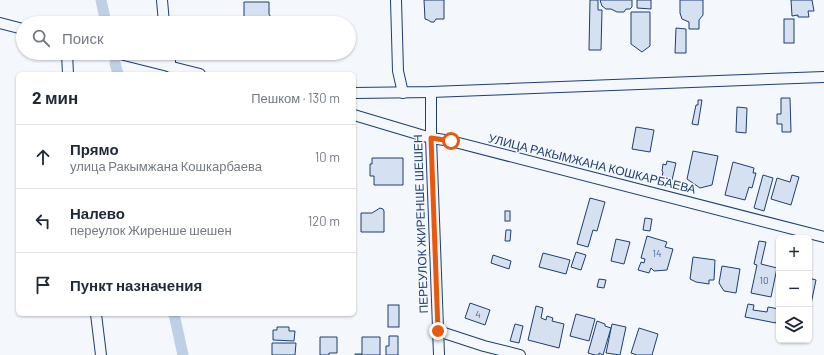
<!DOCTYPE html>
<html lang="ru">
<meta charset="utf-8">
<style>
:root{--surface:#fff;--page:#f6f6f7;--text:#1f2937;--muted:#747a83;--line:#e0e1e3}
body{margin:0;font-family:Barlow,sans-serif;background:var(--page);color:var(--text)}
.controls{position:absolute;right:12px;bottom:12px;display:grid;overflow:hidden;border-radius:6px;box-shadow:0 1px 3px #0004}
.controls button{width:36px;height:36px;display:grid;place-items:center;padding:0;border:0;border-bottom:1px solid var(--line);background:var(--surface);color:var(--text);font:20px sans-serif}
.stop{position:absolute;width:12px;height:12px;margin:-9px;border:3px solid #ea580c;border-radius:50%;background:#fff}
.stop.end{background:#ea580c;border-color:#fff;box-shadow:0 1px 4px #0008}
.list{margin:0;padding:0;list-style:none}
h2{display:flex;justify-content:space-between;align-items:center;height:52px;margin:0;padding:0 16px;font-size:17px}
h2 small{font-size:13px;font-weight:400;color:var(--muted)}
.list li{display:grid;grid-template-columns:26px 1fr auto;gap:12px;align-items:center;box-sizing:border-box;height:64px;padding:0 16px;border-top:1px solid var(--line)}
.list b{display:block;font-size:15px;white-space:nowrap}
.list p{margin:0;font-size:13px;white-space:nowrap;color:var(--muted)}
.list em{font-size:13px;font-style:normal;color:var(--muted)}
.icon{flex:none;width:22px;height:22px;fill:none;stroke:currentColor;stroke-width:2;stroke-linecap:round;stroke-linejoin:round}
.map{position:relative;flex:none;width:824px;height:355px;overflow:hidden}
.search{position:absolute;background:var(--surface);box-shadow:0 1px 3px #0004;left:16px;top:16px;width:340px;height:44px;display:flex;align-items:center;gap:10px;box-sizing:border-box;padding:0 14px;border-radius:22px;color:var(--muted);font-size:15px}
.panel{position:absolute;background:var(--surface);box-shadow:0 1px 3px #0004;left:16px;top:72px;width:340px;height:244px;border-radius:6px}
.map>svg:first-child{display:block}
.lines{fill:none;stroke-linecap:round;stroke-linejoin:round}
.canal{stroke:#bed0e5;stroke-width:11}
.building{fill:#d5e0f0;stroke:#1d3f73}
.minor-casing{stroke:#1d3f73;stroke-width:12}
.minor{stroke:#f4f7fb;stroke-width:10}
.route{stroke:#ea580c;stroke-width:5}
.labels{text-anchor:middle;stroke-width:3;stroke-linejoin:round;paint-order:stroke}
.number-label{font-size:10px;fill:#4b6792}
.street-label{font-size:12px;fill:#1d3f73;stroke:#f4f7fb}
</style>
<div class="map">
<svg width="824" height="355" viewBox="0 0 824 355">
<rect width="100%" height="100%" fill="#f4f7fb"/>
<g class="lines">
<!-- canal -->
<g class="canal">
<polyline points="101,0 106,23"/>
<polyline points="115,63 118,74"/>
<polyline points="174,314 183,355"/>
</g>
</g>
<!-- building -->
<g class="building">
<polygon points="424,0 444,0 444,19 436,19 434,22 431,22 428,20 425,19"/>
<polygon points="590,0 598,0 598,10 602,10 601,50 589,50"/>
<polygon points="600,0 632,0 632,7 630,9 626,9 624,12 617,12 611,9 606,9 602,6"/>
<polygon points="637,0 651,0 651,9 637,8"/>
<polygon points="680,0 703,0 703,15 699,20 699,29 689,29 689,22 682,19 680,13"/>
<polygon points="791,0 812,0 814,11 808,11 809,17 798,17 798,15 792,16"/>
<polygon points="244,2 269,2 269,14 272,19 271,23 246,23 246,17 244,17"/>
<polygon points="631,12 650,12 650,46 642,52 631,44"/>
<rect x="784" y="19" width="10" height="24"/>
<polygon points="676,28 686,29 686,53 675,53"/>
<polygon points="781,98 790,98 791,132 782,132 782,124 777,124 777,114 781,114"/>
<polygon points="698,100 702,100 698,125 692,124 696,105 698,105"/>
<polygon points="737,107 747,108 746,133 736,132"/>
<polygon points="636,127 654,130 650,152 632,149"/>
<polygon points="693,151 718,156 712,185 700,188 687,179"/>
<polygon points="372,158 403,158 403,185 374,185 374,176 370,176 370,164 372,164"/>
<polygon points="667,161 676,163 672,180 662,177 663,172 662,171 663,164 666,165"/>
<polygon points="733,162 754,168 753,173 756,173 752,188 749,187 745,200 725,195"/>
<polygon points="763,175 773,178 764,211 754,208"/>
<polygon points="792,175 799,177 791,205 771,199 777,178 790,182"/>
<polygon points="590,198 605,202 597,231 593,230 588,247 577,244"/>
<polygon points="380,208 383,209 384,211 384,232 361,232 361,213 372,213"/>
<rect x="505" y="211" width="5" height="10"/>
<polygon points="645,218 652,219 650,231 643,230"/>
<polygon points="506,230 511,230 510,241 505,241"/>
<polygon points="647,236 667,242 665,247 673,249 667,270 654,271 651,268 649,273 638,270 641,262 644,263 645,259 641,258"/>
<polygon points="616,239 630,242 624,264 611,261"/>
<polygon points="759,241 766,242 761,264 777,268 771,297 751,293 757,265 754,264"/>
<polygon points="576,252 586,255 581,270 571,267"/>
<polygon points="543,253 570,260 566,274 539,267"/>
<polygon points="493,255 511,261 509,269 491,263"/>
<polygon points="693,257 715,260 714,280 709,280 709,284 696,282 690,279"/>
<polygon points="722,266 740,269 736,293 724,291 719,283"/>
<polygon points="809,278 816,280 811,304 809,304"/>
<polygon points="599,279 606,280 604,288 597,287"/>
<polygon points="470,303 490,310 485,325 465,318"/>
<polygon points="748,304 754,305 753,310 767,312 768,307 779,309 776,323 745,317"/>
<rect x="388" y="305" width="11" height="22"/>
<polygon points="536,306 543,308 541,318 546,320 547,316 553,318 552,321 564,324 559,348 528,340"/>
<polygon points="576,314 595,319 589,341 570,336"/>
<polygon points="597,321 605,324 605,326 611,328 603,355 599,353 599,355 595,355 588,353"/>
<polygon points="515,324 523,326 519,343 510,341"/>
<polygon points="612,324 626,327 620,355 606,353"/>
<polygon points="277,327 289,327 289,331 295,331 294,341 273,340 273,330 277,330"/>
<polygon points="639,328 658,334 652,355 637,355 631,353"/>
<polygon points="389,336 398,336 398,355 386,355 386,346 389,346"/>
<polygon points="320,337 337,337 337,353 329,353 329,355 320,355"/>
<polygon points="362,337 380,337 380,355 355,355 355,354 362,354"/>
<polygon points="272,343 296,343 295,355 272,355"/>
</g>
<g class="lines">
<defs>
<g id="minor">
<polyline points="162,0 164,23"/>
<polyline points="396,0 398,71 403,93"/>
<polyline points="0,23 23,29"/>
<polyline points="67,53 68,74"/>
<polyline points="116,53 200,74"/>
<polyline points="170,67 170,53"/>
<polyline points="431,92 431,138 439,355"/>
<polyline points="354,93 431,92 824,77"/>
<polyline points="354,115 431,138 451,141 824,237"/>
<polyline points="96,314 101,355"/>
<polyline points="438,331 484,346 520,355"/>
</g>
</defs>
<!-- minor casing -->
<use href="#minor" class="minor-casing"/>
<!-- minor -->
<use href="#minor" class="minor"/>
</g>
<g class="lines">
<!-- route -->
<polyline class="route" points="438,331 431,138 451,141"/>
</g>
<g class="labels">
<!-- number labels -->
<g class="number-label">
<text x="657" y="257">14</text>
<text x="764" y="284">10</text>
<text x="478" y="318">4</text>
</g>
<!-- street labels -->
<g class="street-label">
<text transform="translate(592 164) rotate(14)" y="4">УЛИЦА РАКЫМЖАНА КОШКАРБАЕВА</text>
<text transform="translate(421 224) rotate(-92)" y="4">ПЕРЕУЛОК ЖИРЕНШЕ ШЕШЕН</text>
</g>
</g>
</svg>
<div class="controls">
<button>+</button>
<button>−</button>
<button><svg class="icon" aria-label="layers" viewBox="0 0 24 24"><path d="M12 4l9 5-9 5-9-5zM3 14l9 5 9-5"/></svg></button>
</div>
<div class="stop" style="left:451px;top:141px"></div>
<div class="stop end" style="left:438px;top:331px"></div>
<div class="search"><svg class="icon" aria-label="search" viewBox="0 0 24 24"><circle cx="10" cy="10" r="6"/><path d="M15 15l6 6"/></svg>Поиск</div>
<section class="panel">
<h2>2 мин<small>Пешком · 130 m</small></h2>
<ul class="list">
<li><svg class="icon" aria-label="ahead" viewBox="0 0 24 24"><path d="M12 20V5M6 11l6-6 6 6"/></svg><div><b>Прямо</b><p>улица Ракымжана Кошкарбаева</p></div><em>10 m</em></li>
<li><svg class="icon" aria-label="left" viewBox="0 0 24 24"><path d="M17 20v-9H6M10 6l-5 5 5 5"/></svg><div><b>Налево</b><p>переулок Жиренше шешен</p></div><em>120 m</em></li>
<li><svg class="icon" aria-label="arrive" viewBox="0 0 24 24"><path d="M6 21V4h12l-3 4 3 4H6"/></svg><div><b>Пункт назначения</b></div></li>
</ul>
</section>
</div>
